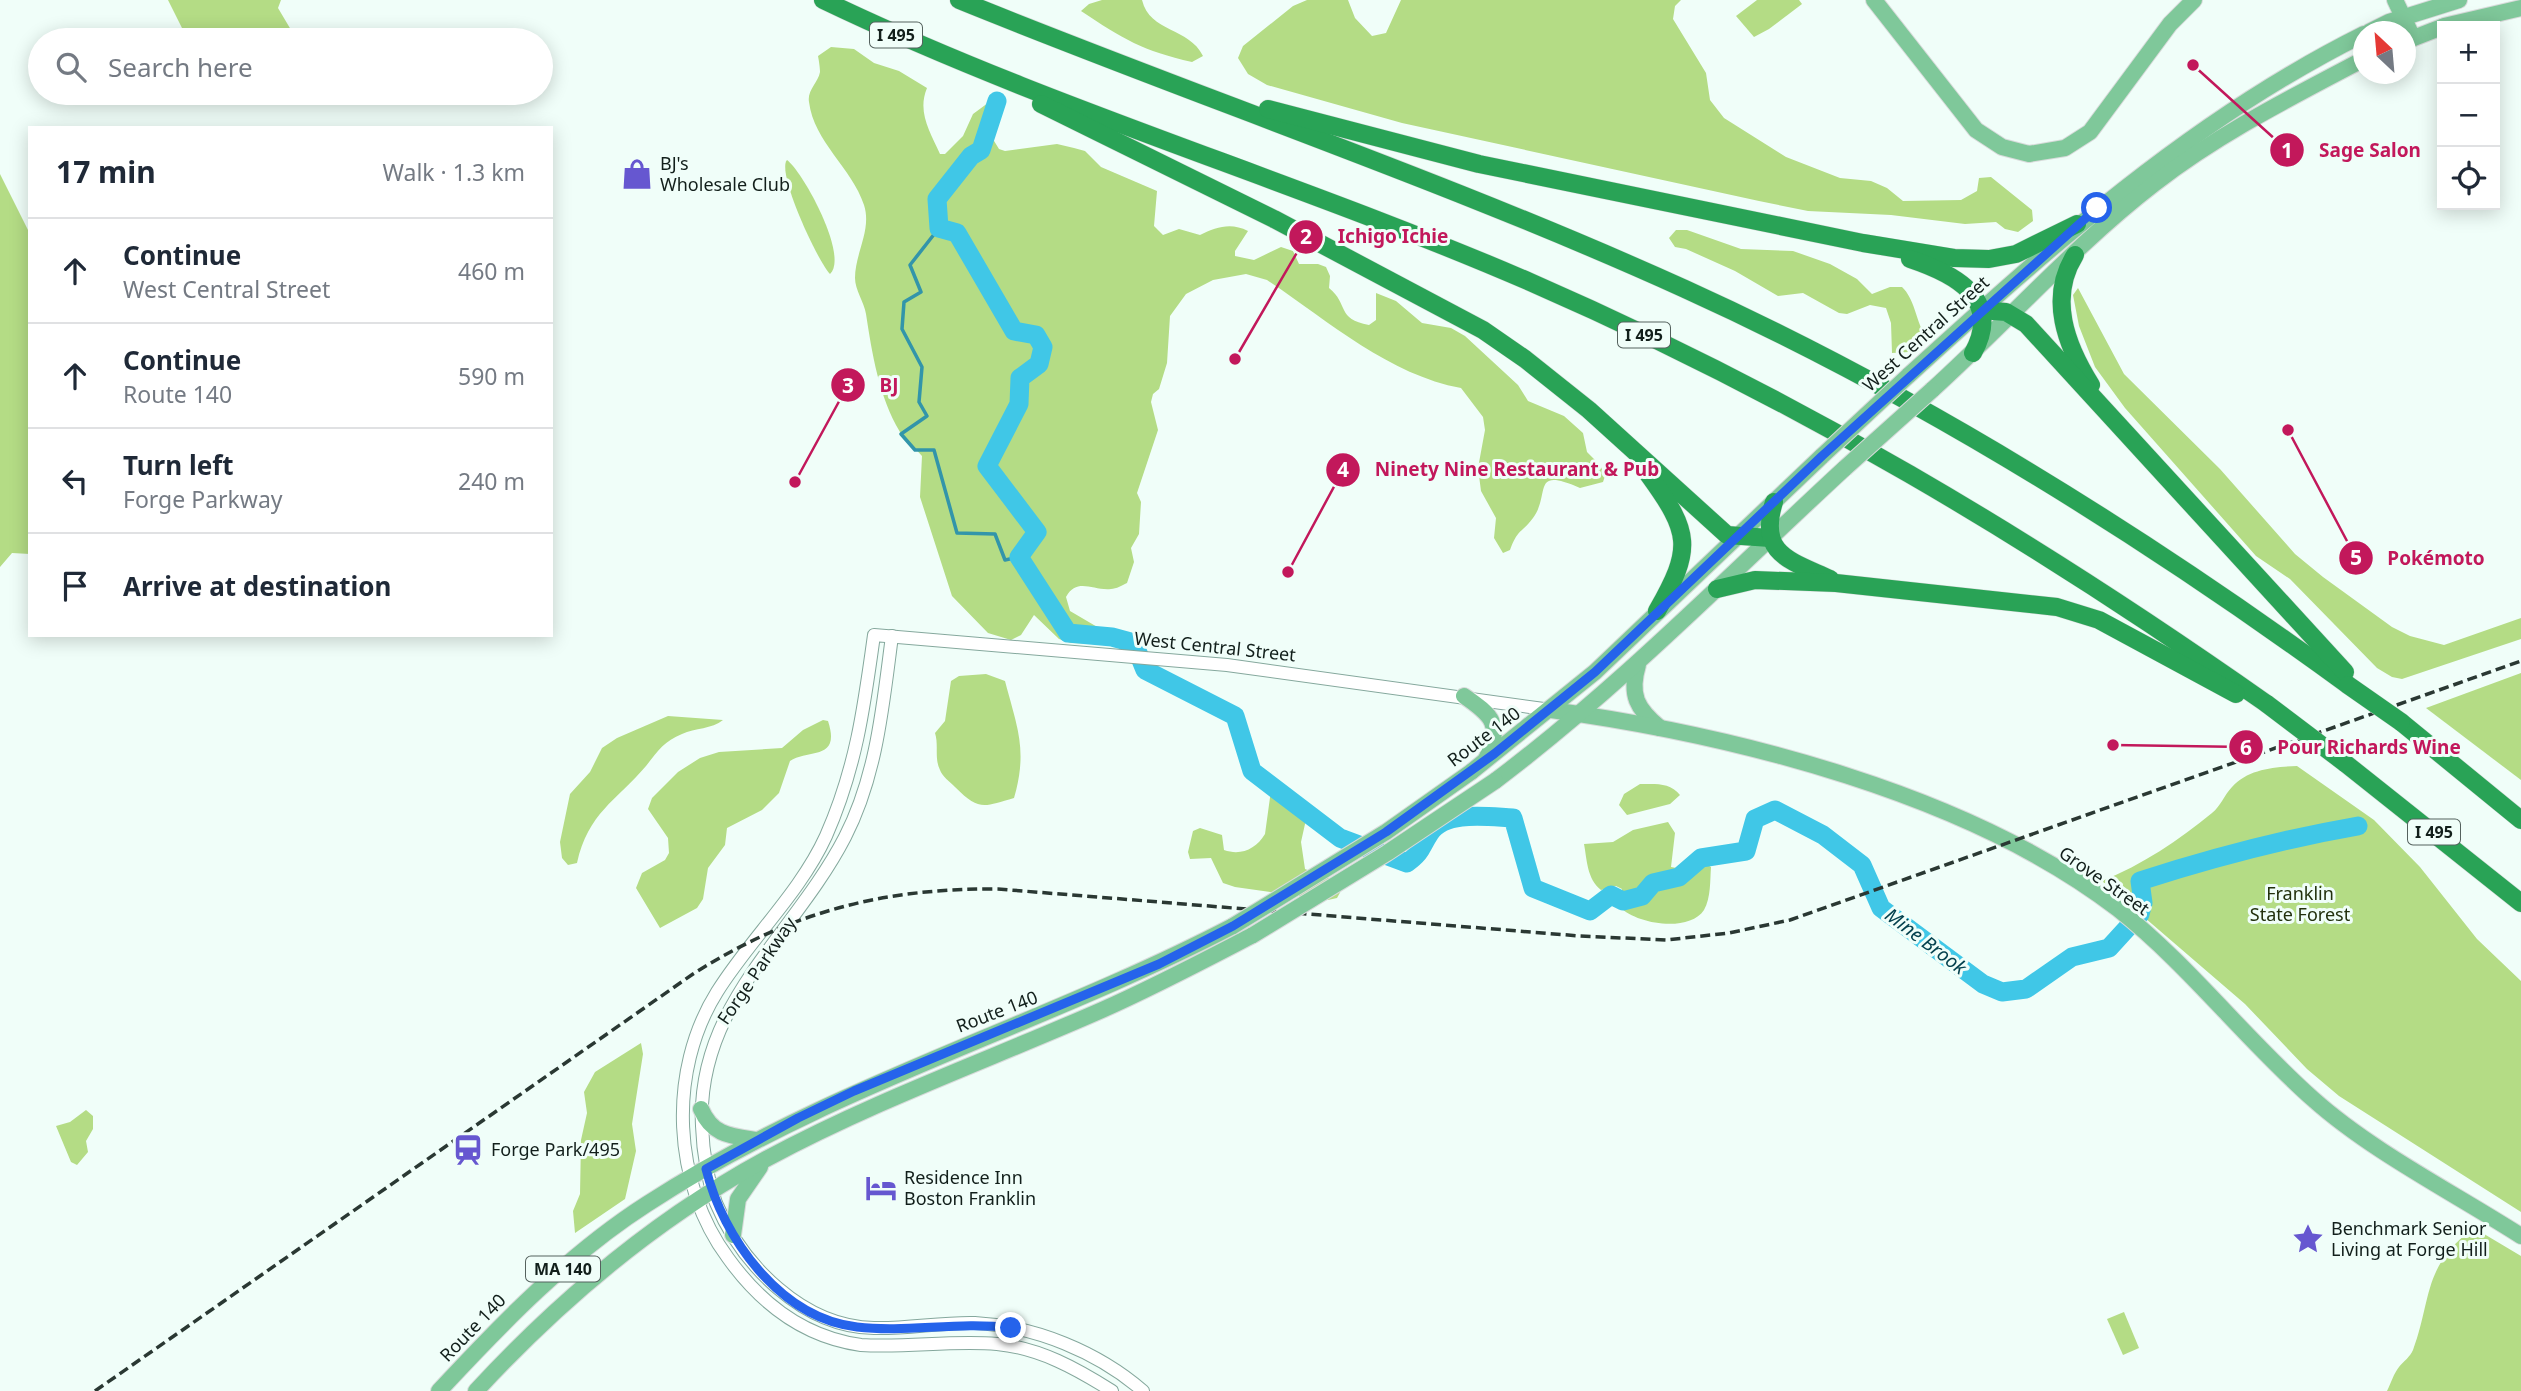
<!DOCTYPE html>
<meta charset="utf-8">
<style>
:root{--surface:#fff;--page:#f6f6f7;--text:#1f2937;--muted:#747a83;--line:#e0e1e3}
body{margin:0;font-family:"Noto Sans",sans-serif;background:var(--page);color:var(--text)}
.controls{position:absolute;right:21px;top:21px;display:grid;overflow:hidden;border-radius:0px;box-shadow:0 4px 18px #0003}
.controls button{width:63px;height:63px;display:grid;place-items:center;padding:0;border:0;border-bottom:2px solid var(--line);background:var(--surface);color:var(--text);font:35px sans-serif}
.compass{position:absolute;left:2353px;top:21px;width:63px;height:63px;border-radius:50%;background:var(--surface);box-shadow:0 4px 18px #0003;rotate:334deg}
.stop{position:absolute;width:21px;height:21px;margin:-16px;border:5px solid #2563eb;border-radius:50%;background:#fff}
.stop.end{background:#2563eb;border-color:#fff;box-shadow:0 2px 7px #0008}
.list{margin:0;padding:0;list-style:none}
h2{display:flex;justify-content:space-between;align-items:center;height:91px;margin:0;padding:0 28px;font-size:30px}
h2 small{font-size:23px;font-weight:400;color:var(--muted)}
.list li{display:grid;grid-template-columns:46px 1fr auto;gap:21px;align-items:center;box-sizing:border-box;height:105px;padding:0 28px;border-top:2px solid var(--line)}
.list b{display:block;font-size:26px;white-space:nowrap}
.list p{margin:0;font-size:23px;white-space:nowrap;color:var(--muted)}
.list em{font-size:23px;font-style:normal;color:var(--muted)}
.icon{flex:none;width:38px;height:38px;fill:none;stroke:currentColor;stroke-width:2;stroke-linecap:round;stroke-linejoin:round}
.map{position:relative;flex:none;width:2521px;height:1391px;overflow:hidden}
.search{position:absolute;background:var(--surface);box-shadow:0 4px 18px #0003;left:28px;top:28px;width:525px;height:77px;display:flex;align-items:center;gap:18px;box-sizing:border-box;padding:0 24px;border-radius:38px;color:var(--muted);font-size:26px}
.panel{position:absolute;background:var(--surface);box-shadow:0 4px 18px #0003;left:28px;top:126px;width:525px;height:511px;border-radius:0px}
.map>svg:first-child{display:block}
.green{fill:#b4dc85}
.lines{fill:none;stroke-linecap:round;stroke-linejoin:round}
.stream{stroke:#3295aa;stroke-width:3.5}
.river{stroke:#40c7e7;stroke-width:19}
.minor-casing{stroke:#85a89d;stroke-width:14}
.major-casing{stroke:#d9dbdb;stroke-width:18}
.highway-casing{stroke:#d9dbdb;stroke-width:19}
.minor{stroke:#fff;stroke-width:12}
.major{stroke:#7fc89a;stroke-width:16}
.highway{stroke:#29a356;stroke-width:18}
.rail{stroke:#2a3833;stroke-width:3.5;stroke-dasharray:10 5;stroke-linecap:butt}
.major-bridge-casing{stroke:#d9dbdb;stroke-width:18;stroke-linecap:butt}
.highway-bridge-casing{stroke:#d9dbdb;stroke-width:19;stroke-linecap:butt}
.major-bridge{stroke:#7fc89a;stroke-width:16}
.highway-bridge{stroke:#29a356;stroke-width:18}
.route{stroke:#2563eb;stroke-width:9}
.labels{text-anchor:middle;stroke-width:6;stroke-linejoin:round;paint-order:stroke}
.shield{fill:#f0fef9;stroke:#55625e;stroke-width:2}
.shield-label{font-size:16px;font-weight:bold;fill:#121f1b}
.poi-label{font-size:18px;fill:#121f1b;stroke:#f0fef9;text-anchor:start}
.street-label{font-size:18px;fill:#121f1b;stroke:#f0fef9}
.park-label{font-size:18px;fill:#22310d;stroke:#f0fef9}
.water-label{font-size:19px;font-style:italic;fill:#05424f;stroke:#f0fef9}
.leader{fill:none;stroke:#c2185b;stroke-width:2.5}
.callout-dot{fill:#c2185b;stroke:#f0fef9;stroke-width:2.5}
.mark-label{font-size:21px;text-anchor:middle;font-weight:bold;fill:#fff}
.callout-label{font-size:19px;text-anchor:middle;font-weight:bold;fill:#c2185b;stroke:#f0fef9;stroke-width:6;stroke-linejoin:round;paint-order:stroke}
</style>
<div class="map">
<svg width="2521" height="1391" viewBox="0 0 2521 1391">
<rect width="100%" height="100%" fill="#f0fef9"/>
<!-- green -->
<g class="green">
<polygon points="168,0 281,0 278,8 297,40 193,40 183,30"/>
<path d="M1102,0h40c8,33 47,27 61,56l-11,6c-49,-11 -69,-23 -111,-51l8,-7z"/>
<polygon points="1307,0 1348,0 1355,18 1372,36 1386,33 1401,0 1681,0 1675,6 1673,19 1706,73 1710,100 1724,118 1786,157 1840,178 1871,181 1887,188 1903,201 1961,200 1977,191 1979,178 1991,177 2032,210 2033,221 2018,232 2005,229 1996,222 1965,224 1891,215 1808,211 1759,201 1402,123 1267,85 1248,74 1238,58 1243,46 1293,6"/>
<polygon points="1757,0 1799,0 1802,4 1769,29 1754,37 1736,16"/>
<path d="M831,47l23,2 20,14 25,8 28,17c-10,24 3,44 13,66h5l18,-18 10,-22 19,-14 8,15 -9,21 8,13 6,2 52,-7 17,4 11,3 16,16 56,24 -3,35 9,9 16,-6 21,6c16,-8 31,-13 48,-4l-13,20v5l19,4 27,-13 12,4 6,13h19l8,3 4,9 -1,12c20,16 7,31 40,37l7,-5v-27l20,8 26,22 29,5 14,8 53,49 10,16 36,15 19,17 4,19 13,13 5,11 -2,6 -23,6c-50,-22 -29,6 -47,30 -11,15 -15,10 -23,32l-7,3 -9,-15 2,-20 -15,-27 -3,-23 7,-38 -2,-13 -22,-29c-72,-13 -134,-68 -194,-108l-21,-6 -33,6 -27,14 -16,22 -3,47 -8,26 -6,5 -2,8 7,28 -21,63 4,9 -2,32 -8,14 3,14 -7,21c-4,2 -11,6 -16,6 -18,2 -34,-12 -45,8l4,14 29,17 7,16 -35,-1 -12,-4 -25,-24 -13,20 -10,5 -23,-7 -36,-37 -32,-99 2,-41c-7,-8 -16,-16 -22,-24 -21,-35 -28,-79 -34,-118 -2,-12 -11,-24 -11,-36 0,-25 17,-48 9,-73 -12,-37 -50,-63 -55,-103 -2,-12 9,-19 11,-30 0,-4 -1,-11 -2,-16z"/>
<path d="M787,160c17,13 62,97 43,114 -12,-12 -54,-102 -43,-114z"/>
<polygon points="0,174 30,234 30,554 12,553 0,567"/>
<path d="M1676,230h11l54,19 52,2 37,13 27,15 15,15 18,-7h12c12,11 14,32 22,47l-15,18 -17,1 -1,-30 -5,-15 -16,-3 -23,9 -8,-1 -36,-20 -25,3 -43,-25 -49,-22 -11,-2 -6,-9z"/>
<polygon points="2078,288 2124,374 2220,469 2295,554 2323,577 2392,627 2410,636 2444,645 2521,618 2521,639 2402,679 2392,677 2377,668 2290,579 2256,556 2125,408 2095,367 2079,326 2073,295"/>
<polygon points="2521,673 2521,780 2426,708"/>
<path d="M986,674l19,7c12,46 23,69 9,117 -31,9 -35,13 -59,-11 -5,-5 -13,-11 -15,-17 -6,-12 -1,-25 -5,-37l10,-12 6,-40 8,-5z"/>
<path d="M668,716l55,4c-11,9 -28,8 -41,14 -18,7 -25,18 -36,32 -30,35 -58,47 -69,97l-9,2 -6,-7 -2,-16 10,-48 20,-22 12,-24 15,-10z"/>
<path d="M823,720l5,1c13,40 -19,28 -38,40l-11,32 -17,17 -35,18 -2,17 -17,23 -5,31 -6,9 -37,20 -24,-40 6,-15 23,-13 4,-7 -1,-15 -20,-29 4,-11 26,-26 22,-14 19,-6 63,-4 21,-18z"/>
<path d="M2297,766l77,54 46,47 57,72 44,42v231l-182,-116 -32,-27 -62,-65 -143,-123c40,-16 77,-41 110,-68 9,-7 12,-18 20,-26 16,-18 42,-20 65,-21z"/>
<path d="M1272,783l35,32 -6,27 4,27 33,13 4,7 -5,9 -9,2 -93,-13 -12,-4 -12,-25 -21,1 -2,-7 5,-21 7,-3 22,7 2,15c17,6 32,-1 41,-16z"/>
<path d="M1640,784c15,0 30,-2 40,11l-10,9 -43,11 -8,-10 5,-11z"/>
<path d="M1668,822l7,11 -4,34 11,2 21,-7 8,5c-1,13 0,31 -7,43 -15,23 -68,14 -84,-3l2,-18 -6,-3 -15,4c-14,-11 -14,-30 -17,-46l29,-2 20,-12z"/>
<polygon points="641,1043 643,1054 632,1124 636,1151 625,1199 575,1233 573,1211 580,1194 581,1140 587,1113 584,1092 595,1072"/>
<polygon points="86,1110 93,1116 93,1129 86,1141 88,1152 77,1165 71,1162 56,1126 70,1122"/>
<path d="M2474,1228l47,28v135h-134c4,-8 7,-18 12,-24 5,-6 11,-10 14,-17 19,-51 9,-84 61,-122z"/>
<polygon points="2124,1312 2139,1348 2123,1355 2107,1319"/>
</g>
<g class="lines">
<!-- stream -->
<polyline class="stream" points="939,228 910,265 921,292 904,302 902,329 922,367 919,402 927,416 901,434 915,450 934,450 957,533 995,534 1005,560 1019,557"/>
<!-- river -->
<path class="river" d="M997,101l-16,49 -10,6 -34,43 2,29 18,5 57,98 22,4 7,12 -4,17 -19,14 -1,26 -32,62 50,66 -18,25 49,76 44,4 22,6 11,27 90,46 17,55 88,67 67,25c16,-12 13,-15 23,-30 15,-23 59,-16 83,-15l20,70 57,23 21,-16 12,6 19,-5 11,-13 26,-6 22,-19 45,-7 9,-32 20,-9 48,25 39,30 19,43 102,76 19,8 24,-3 46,-32 37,-9 31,-34 3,-11 -3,-22c72,-23 143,-42 218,-55"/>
<defs>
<g id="minor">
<path d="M892,636c-9,68 -15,139 -47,201 -51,99 -149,167 -143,289 1,26 5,52 14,77 26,62 87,124 158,125 34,1 67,-6 101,-5 60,3 123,29 168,68"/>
<path d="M1112,1391c-35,-22 -72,-43 -115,-47 -45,-4 -90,4 -136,1 -57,-8 -100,-41 -133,-87 -55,-74 -61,-186 -11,-266 33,-53 83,-99 109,-156 30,-68 38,-128 48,-201l353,30 324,45"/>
</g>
<g id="major">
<polyline points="1874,0 1976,130 2002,147 2029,154 2065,148 2090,132 2170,24 2194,0"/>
<polyline points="2395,0 2413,38"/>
<polyline points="2444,26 2521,8"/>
<polyline points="2369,32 2389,22 2459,0"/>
<polyline points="2406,41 2442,27"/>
<path d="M1908,376c142,-129 283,-256 456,-342"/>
<path d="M1932,390c74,-67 144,-146 222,-206 64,-50 138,-87 210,-125"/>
<path d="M1638,665c-9,30 -1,44 22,63"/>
<path d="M1464,696c28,19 39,29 22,63"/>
<path d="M1551,710c183,25 418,84 567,199 71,56 127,130 195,190 58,52 141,94 208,137"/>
<polyline points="1471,772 1595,672 1822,456"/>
<path d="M1495,781c125,-94 234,-206 350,-313"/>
<path d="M701,1109c11,26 29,27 55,31"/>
<polyline points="733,1235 738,1199 760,1167"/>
<path d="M439,1391c63,-68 130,-137 208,-187 183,-119 394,-178 586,-278"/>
<path d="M476,1391c84,-91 183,-174 292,-233 108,-58 223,-99 334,-148 52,-23 101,-49 151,-75"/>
</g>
<g id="highway">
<path d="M823,0c229,110 474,181 707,282 266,116 501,256 737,422"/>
<path d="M959,0c241,98 488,181 726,289 234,106 456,245 663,396"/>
<polyline points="1041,104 1274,219 1483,330 1525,359 1589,410 1727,535 1770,538"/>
<polyline points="1268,109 1479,164 1863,243 1954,258 1989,259 2016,254 2077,224"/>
<path d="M2075,255c-27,43 -9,90 16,130"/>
<path d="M1910,259c45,15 93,40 63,94"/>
<polyline points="1981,310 2006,312 2026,324 2345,672"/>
<path d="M1648,474c43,59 45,74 9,137"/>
<path d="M1774,502c-16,52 15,58 56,77"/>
<polyline points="1717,589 1755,580 1836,583 2057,607 2099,620 2236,694"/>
<polyline points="2401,722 2521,820"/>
<polyline points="2345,763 2521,903"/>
</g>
</defs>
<!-- minor casing -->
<use href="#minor" class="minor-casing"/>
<!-- major casing -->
<use href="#major" class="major-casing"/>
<!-- highway casing -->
<use href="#highway" class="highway-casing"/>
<!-- minor -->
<use href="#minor" class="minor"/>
<!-- major -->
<use href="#major" class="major"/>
<!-- highway -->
<use href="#highway" class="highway"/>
<!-- rail -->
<path class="rail" d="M95,1391l598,-417c98,-62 189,-86 305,-85l582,47 86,4 63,-7 61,-13 731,-259"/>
<defs>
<g id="major-bridge">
<polyline points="1822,456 1908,376"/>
<polyline points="1845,468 1932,390"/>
<polyline points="1233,926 1386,832 1471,772"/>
<polyline points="1253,935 1387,853 1495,781"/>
</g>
<g id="highway-bridge">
<polyline points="2348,685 2401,722"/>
<polyline points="2267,704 2345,763"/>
</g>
</defs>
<!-- major-bridge casing -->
<use href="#major-bridge" class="major-bridge-casing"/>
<!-- highway-bridge casing -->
<use href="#highway-bridge" class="highway-bridge-casing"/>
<!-- major-bridge -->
<use href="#major-bridge" class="major-bridge"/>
<!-- highway-bridge -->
<use href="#highway-bridge" class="highway-bridge"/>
</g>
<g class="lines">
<!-- route -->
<path class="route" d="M1011,1328c-53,-7 -103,5 -154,-1 -77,-9 -134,-89 -151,-158l92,-51 56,-27 305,-127 74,-38 153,-94 108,-78 101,-82 227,-216 275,-248"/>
</g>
<!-- icons -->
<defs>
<symbol id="shop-bare" viewBox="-9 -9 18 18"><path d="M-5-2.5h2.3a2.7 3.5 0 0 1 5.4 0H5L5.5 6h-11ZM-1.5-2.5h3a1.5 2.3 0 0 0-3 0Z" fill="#6657d0" stroke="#f0fef9" stroke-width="2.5" paint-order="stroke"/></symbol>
<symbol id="station-bare" viewBox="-9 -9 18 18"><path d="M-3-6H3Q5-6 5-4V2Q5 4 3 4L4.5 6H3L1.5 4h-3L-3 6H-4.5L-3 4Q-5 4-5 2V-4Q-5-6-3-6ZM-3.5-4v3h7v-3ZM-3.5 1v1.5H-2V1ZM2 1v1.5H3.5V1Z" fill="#6657d0" stroke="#f0fef9" stroke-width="2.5" paint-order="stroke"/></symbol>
<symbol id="hotel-bare" viewBox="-9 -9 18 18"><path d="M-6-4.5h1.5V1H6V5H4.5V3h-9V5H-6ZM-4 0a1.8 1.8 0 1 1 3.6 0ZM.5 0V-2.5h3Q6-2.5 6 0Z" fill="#6657d0" stroke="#f0fef9" stroke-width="2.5" paint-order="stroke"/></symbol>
<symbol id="sight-bare" viewBox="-9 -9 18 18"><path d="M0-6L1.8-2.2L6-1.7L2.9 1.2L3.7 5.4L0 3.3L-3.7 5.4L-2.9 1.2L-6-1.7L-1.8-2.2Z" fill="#6657d0" stroke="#f0fef9" stroke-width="2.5" paint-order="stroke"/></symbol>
</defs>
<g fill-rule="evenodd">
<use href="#shop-bare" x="615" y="152" width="44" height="44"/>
<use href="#station-bare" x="446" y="1128" width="44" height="44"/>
<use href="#hotel-bare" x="859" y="1166" width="44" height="44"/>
<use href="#sight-bare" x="2286" y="1217" width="44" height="44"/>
</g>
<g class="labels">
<!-- shield labels -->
<g class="shield">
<rect x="870" y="22.5" width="52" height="25" rx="5"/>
<rect x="1618" y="322.5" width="52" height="25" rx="5"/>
<rect x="2408" y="819.5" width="52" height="25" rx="5"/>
<rect x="526" y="1256.5" width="74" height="25" rx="5"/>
</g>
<g class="shield-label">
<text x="896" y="41">I 495</text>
<text x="1644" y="341">I 495</text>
<text x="2434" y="838">I 495</text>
<text x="563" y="1275">MA 140</text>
</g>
<!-- poi labels -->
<g class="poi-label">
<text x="660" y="170">BJ's<tspan x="660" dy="21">Wholesale Club</tspan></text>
<text x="491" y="1156">Forge Park/495</text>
<text x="904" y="1184">Residence Inn<tspan x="904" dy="21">Boston Franklin</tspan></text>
<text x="2331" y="1235">Benchmark Senior<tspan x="2331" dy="21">Living at Forge Hill</tspan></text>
</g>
<!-- street labels -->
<g class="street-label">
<text transform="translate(1926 334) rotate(-42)" y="6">West Central Street</text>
<text transform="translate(1215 647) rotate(6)" y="6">West Central Street</text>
<text transform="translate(1484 737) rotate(-37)" y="6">Route 140</text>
<text transform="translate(2104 881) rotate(35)" y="6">Grove Street</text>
<text transform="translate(757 971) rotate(-56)" y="6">Forge Parkway</text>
<text transform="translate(997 1012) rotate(-21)" y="6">Route 140</text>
<text transform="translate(473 1328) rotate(-46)" y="6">Route 140</text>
</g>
<!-- park labels -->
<g class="park-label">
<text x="2300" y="900">Franklin<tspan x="2300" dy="21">State Forest</tspan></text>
</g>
<!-- water labels -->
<g class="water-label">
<text transform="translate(1926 941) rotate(37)" y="7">Mine Brook</text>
</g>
</g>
<!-- callouts -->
<path class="leader" d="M2193 65L2287 150M1235 359L1306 237M795 482L848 385M1288 572L1343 470M2288 430L2356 558M2113 745L2246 747"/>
<g class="callout-dot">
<circle cx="2193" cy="65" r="7"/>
<circle cx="1235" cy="359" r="7"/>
<circle cx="795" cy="482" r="7"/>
<circle cx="1288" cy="572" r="7"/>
<circle cx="2288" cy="430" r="7"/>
<circle cx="2113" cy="745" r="7"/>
<circle cx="2287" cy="150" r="18"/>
<circle cx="1306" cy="237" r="18"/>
<circle cx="848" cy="385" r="18"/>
<circle cx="1343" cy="470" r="18"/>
<circle cx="2356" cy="558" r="18"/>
<circle cx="2246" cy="747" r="18"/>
</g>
<g class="mark-label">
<text x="2287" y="158">1</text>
<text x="1306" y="244">2</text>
<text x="848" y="393">3</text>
<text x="1343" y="477">4</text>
<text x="2356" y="565">5</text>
<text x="2246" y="755">6</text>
</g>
<g class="callout-label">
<text x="2370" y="157">Sage Salon</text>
<text x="1393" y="243">Ichigo Ichie</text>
<text x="889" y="392">BJ</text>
<text x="1517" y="476">Ninety Nine Restaurant &amp; Pub</text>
<text x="2436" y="565">Pokémoto</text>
<text x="2369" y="754">Pour Richards Wine</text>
</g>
</svg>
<div class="controls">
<button>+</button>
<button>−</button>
<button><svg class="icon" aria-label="locate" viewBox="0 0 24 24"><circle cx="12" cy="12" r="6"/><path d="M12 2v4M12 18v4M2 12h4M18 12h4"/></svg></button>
</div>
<svg class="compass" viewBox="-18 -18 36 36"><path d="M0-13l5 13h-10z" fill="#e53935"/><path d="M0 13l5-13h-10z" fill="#747a83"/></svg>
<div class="stop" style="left:2097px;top:208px"></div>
<div class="stop end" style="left:1011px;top:1328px"></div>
<div class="search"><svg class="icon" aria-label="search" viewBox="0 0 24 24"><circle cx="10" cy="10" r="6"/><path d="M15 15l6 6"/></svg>Search here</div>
<section class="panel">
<h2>17 min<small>Walk · 1.3 km</small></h2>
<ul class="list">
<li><svg class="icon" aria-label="ahead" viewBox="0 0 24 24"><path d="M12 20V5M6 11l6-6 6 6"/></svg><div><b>Continue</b><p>West Central Street</p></div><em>460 m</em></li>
<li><svg class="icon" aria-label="ahead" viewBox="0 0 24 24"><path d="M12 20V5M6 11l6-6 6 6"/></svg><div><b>Continue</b><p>Route 140</p></div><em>590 m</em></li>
<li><svg class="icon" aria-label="left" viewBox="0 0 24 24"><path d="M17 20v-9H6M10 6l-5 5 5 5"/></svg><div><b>Turn left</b><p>Forge Parkway</p></div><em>240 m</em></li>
<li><svg class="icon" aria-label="arrive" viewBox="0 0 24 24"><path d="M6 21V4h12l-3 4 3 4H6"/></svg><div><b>Arrive at destination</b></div></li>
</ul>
</section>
</div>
